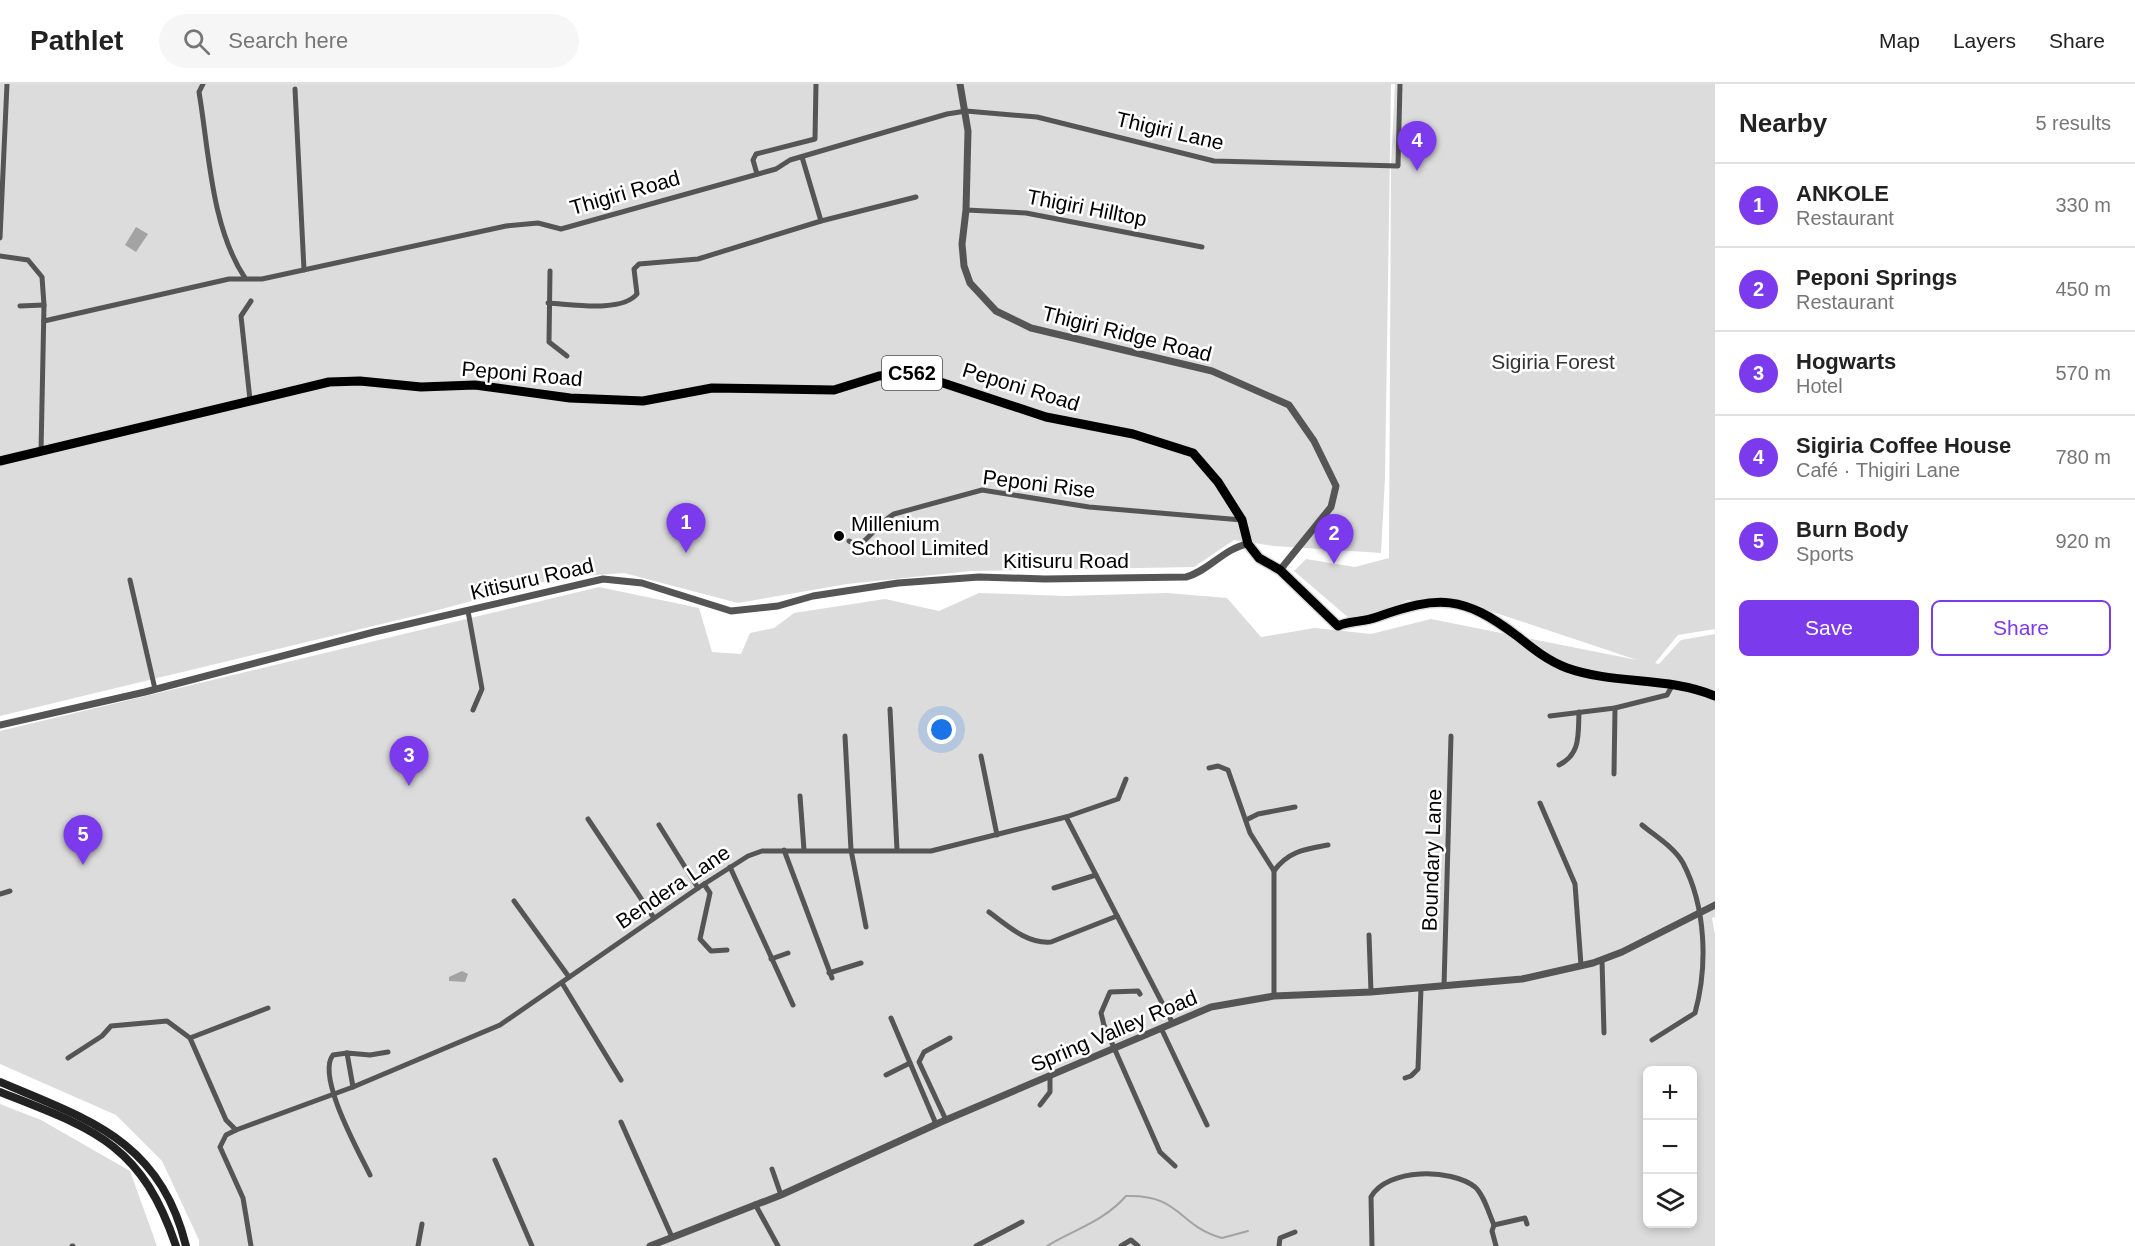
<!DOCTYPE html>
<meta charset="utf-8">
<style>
:root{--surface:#fff;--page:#f6f6f6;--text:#222;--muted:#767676;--line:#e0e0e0;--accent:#7c3aed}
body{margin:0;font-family:Helvetica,sans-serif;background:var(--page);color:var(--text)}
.controls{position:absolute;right:18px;bottom:18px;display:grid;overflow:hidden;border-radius:9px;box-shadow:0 3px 9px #0003}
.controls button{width:54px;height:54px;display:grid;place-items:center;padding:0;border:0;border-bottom:2px solid var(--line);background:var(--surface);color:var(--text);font:30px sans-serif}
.you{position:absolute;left:942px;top:646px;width:21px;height:21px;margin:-15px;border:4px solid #fff;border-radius:50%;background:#1a73e8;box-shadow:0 0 0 9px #1a73e833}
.badge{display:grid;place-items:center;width:39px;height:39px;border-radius:50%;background:var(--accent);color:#fff;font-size:20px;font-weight:700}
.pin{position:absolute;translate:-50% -50px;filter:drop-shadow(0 2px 3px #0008)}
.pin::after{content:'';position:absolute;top:32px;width:21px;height:18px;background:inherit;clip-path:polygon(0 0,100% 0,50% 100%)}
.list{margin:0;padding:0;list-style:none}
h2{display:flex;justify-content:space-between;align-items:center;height:78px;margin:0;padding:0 24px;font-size:26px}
h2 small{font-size:20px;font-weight:400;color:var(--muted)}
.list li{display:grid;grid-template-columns:39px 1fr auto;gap:18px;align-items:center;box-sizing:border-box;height:84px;padding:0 24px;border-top:2px solid var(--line)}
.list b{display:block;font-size:22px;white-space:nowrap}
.list p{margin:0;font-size:20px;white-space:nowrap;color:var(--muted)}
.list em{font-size:20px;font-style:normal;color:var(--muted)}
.actions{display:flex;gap:12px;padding:18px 24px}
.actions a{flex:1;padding:14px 0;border:2px solid var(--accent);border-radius:9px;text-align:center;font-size:21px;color:var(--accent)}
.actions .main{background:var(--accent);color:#fff}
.icon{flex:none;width:33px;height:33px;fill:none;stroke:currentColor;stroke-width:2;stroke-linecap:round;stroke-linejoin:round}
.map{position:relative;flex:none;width:1715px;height:1162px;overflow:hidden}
header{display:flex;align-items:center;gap:36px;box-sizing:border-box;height:84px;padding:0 30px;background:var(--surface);border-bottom:2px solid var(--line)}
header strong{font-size:28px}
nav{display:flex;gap:33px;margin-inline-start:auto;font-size:21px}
.search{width:420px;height:54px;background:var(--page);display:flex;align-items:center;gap:15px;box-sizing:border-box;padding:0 21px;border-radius:33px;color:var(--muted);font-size:22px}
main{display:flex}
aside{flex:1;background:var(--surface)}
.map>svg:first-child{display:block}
.green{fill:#dcdcdc;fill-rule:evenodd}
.water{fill:#a3a3a3}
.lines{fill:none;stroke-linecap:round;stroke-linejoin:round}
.stream{stroke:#a3a3a3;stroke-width:2}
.primary-casing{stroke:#dbdbdb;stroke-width:12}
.minor{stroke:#555;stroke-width:5}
.tertiary{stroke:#555;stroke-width:7}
.secondary{stroke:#222;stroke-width:8}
.primary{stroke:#000;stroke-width:9}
.poi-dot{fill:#000;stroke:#fff;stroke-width:2}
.labels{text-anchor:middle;stroke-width:5;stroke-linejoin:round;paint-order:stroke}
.shield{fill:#fff;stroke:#4c4c4c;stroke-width:1.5}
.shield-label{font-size:20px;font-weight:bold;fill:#000}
.street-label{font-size:21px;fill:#000;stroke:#fff}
.park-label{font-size:21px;fill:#333;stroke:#fff}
.poi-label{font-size:21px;fill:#000;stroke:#fff;text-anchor:start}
</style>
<header>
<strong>Pathlet</strong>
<div class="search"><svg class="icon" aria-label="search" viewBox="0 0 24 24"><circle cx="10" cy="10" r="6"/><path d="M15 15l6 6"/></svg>Search here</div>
<nav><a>Map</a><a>Layers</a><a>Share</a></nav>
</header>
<main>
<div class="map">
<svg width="1715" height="1162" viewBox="0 0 1715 1162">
<rect width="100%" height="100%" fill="#fff"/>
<!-- green -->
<g class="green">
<polygon points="0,0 1391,0 1385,394 1381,469 1274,462 1234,456 1194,483 971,487 847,500 738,519 624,489 558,494 423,530 0,632"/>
<path d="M1395,0h320v545l-37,6 -23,28 4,1 22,-24 34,-6v283l-3,1 3,17v311h-1516v-6l-37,-79 -46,-46 -116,-51v-333l599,-144 100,21 13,44 29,2 9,-21 24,-5 20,-15 91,-14 54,12 40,-18 87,3 101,-3 60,5 34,39 54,-9 56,6 60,-15 206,41 -183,-61 -46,1 -40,18 -18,1 -56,-48 12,-12 49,8 34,-9 2,-392zM1648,986h44v154h-44z"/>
<polygon points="0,1020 41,1036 130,1087 157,1162 0,1162"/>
</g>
<!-- water -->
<g class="water">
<polygon points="136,143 148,150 136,168 125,161"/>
<polygon points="462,887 468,890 465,898 449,897 449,893"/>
</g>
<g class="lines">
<!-- stream -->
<path class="stream" d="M1047,1162c28,-17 56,-24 79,-50 55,-2 52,30 96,42l26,-7"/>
<defs>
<path id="primary" d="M0,377l329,-79 31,-1 61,6 54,-2 95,13 73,3 69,-13 122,2 45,-14 34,-3 133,44 87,17 60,19 25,29 24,38 6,24 11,14 21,12 58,56c9,-5 26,-4 39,-9 62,-22 86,-22 140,19 15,12 31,25 50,32 48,17 100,8 148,28"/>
</defs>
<!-- primary casing -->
<use href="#primary" class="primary-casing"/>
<!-- minor -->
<g class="minor">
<path d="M203,0l-4,8c10,59 12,135 46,186"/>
<polyline points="295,5 304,186"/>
<polyline points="802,73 821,137"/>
<polyline points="757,90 753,76 756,70 815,55 816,0"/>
<polyline points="966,126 1026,129 1202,163"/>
<polyline points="0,154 7,0"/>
<polyline points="0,172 28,176 42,193 44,221 41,368"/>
<polyline points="550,187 549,258 567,272"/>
<path d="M548,219c23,1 73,10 89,-9l-3,-25 5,-5 59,-5 123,-38 95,-24"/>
<polyline points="20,222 44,221"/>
<polyline points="44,237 229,195 262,195 506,142 538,139 561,145 776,85 790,76 947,30 966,27 1037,33 1214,77 1398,82 1400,0"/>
<polyline points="250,316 241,232 251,217"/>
<path d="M849,457l9,5c14,-10 21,-23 36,-32l88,-24 107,17 153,13"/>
<polyline points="130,496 155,605"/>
<polyline points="468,527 482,605 473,626"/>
<polyline points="890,625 897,766"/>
<polyline points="1550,632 1615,624 1667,611 1673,600"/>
<polyline points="845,652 851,766 866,843"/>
<polyline points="981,672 997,751"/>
<path d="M1559,681c22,-11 19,-30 20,-53"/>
<polyline points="1209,684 1218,682 1228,686 1250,749 1274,787"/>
<polyline points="1614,690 1615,624"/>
<polyline points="800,712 804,766"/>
<polyline points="1540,719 1575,800 1581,881"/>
<polyline points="1066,733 1118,715 1126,695"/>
<polyline points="588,735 654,834"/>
<polyline points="1246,736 1258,730 1295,723"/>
<polyline points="659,741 698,804"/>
<path d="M1642,741c13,11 32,22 41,38 23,44 25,103 12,150l-43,27"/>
<polyline points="784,766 832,894"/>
<polyline points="730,783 793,921"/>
<polyline points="704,800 710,809 700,855 711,867 727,866"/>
<polyline points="1054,804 1096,791"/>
<polyline points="0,810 10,807"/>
<polyline points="514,817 569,893"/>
<path d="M989,828c19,14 38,32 62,30l66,-26"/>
<polyline points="1369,851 1371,908"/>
<polyline points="771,875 788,869"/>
<polyline points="1602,876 1604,949"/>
<polyline points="829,889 861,879"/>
<polyline points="562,899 621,996"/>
<polyline points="1444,902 1451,652"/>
<polyline points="1140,910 1138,907 1110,908 1101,929 1104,941 1160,1068 1175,1082"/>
<path d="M1274,912v-125c14,-20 32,-22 54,-26"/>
<polyline points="891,934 936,1040"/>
<polyline points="1161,944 1207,1041"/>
<polyline points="190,954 226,1036 236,1046"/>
<path d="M347,969l-14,2c-17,21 26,97 37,120"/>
<polyline points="68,974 102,952 111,942 167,937 190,954 268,924"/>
<polyline points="886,991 910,979"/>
<polyline points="1405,994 1411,992 1418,985 1421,904"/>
<polyline points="353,1003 347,969 370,971 388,968"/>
<polyline points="1040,1021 1050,1008 1050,993"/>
<polyline points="946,1036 919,978 924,968 950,954"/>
<polyline points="621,1038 672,1153"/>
<polyline points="495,1076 532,1162"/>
<polyline points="772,1085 781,1111"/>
<polyline points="755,1120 778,1162"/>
<polyline points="72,1162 73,1162"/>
<polyline points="251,1162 243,1114 220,1063 226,1051 236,1046 353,1003 500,941 698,804 748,772 762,767 931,767 1066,733 1172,938"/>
<polyline points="418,1162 422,1140"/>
<polyline points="976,1162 1022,1138"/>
<polyline points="1121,1162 1131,1156 1138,1162"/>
<polyline points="1279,1162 1280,1154 1295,1148"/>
<path d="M1372,1162l-1,-49c16,-29 80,-29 104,-10 9,8 14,27 19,38"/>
<polyline points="1496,1162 1492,1147 1494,1141 1525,1134 1527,1140"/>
</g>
<!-- tertiary -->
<g class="tertiary">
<polyline points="960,0 968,47 966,126 962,160 964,182 970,199 996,227 1031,244 1212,287 1289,321 1314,357 1336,402 1331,423 1280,486"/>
<path d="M0,641l145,-33 229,-60 229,-53 39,4 89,28 47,-5 35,-10 85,-13 81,-6 66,2 141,-2c23,-6 38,-29 62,-33"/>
<polyline points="650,1162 781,1111 941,1038 1211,923 1274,912 1371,908 1522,895 1593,879 1622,868 1715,821"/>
</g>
<!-- secondary -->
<g class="secondary">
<path d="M0,998c89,38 160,58 186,164"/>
<path d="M0,1008c94,37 141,51 176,154"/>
</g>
<!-- primary -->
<use href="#primary" class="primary"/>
</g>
<!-- markers -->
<circle class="poi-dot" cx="839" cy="452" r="6"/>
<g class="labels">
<!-- shield labels -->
<rect class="shield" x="882" y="272" width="60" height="34" rx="4.5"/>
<g class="shield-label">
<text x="912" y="296">C562</text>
</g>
<!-- street labels -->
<g class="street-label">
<text transform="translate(1170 47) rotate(13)" y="7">Thigiri Lane</text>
<text transform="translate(625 109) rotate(-16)" y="7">Thigiri Road</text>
<text transform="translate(1087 124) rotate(11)" y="7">Thigiri Hilltop</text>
<text transform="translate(1127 250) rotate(14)" y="7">Thigiri Ridge Road</text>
<text transform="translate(522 290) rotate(5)" y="7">Peponi Road</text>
<text transform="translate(1021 303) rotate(17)" y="7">Peponi Road</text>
<text transform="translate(1039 400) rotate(7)" y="7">Peponi Rise</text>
<text x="1066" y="484">Kitisuru Road</text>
<text transform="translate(532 495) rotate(-13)" y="7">Kitisuru Road</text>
<text transform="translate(1432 776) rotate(-88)" y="7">Boundary Lane</text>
<text transform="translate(673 803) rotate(-34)" y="7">Bendera Lane</text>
<text transform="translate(1114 947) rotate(-23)" y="7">Spring Valley Road</text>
</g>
<!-- park labels -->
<g class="park-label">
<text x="1553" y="285">Sigiria Forest</text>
</g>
<!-- poi labels -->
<g class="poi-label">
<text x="851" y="447">Millenium<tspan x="851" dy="24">School Limited</tspan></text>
</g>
</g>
</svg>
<div class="controls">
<button>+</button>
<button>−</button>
<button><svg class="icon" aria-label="layers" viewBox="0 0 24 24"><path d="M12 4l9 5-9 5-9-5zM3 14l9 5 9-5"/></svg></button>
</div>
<div class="you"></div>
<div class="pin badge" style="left:686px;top:469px">1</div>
<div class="pin badge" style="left:1334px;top:480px">2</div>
<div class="pin badge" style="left:409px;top:702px">3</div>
<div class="pin badge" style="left:1417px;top:87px">4</div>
<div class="pin badge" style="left:83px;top:781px">5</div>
</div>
<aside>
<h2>Nearby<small>5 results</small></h2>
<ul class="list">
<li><span class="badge">1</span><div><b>ANKOLE</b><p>Restaurant</p></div><em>330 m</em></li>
<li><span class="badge">2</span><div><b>Peponi Springs</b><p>Restaurant</p></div><em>450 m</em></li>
<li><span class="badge">3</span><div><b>Hogwarts</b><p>Hotel</p></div><em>570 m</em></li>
<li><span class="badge">4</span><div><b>Sigiria Coffee House</b><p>Café · Thigiri Lane</p></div><em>780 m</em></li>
<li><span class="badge">5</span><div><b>Burn Body</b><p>Sports</p></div><em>920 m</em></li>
</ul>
<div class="actions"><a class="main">Save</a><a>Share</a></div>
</aside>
</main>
